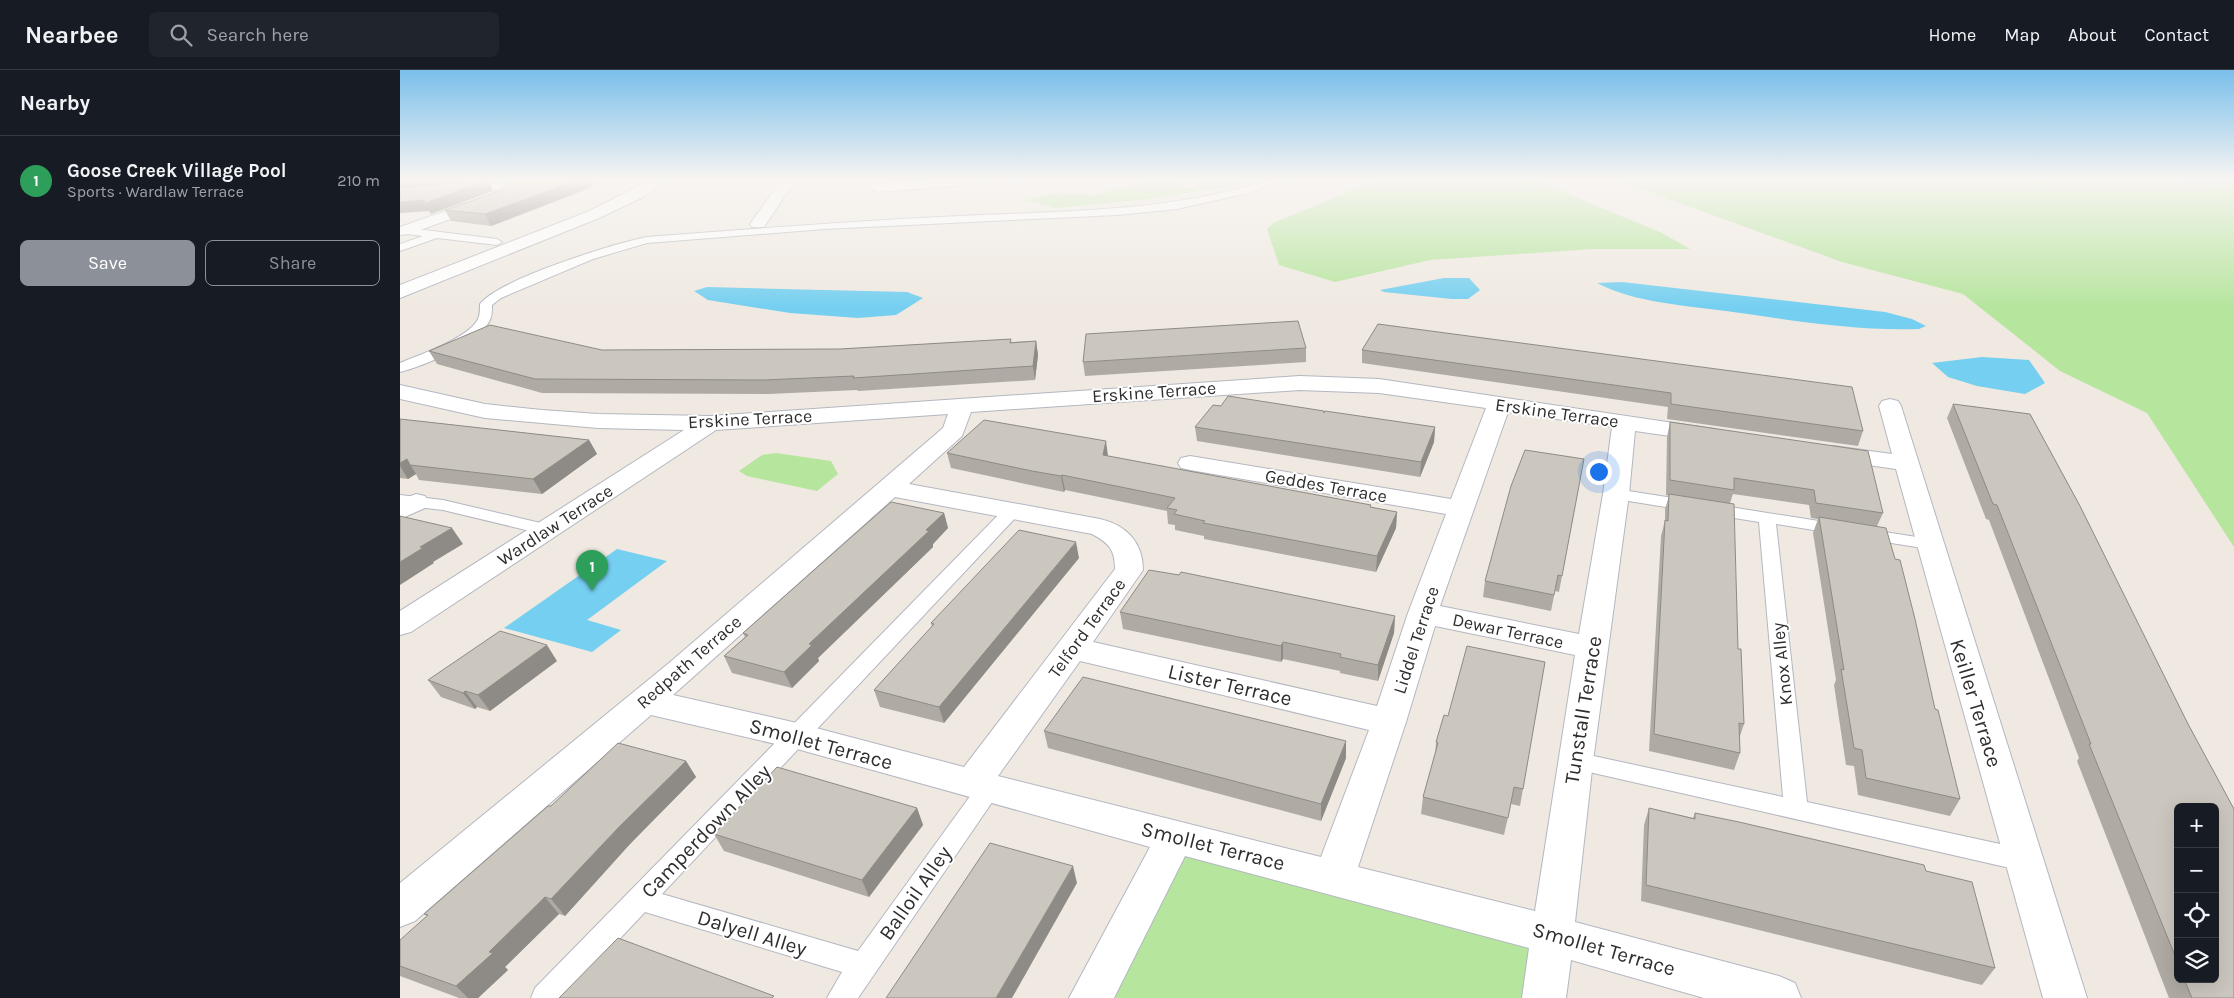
<!DOCTYPE html>
<meta charset="utf-8">
<style>
:root{--surface:#171b24;--page:#20242c;--text:#f1f3f6;--muted:#9ea1a6;--line:#363941;--accent:#8c9099}
body{margin:0;font-family:Karla,sans-serif;background:var(--page);color:var(--text)}
.controls{position:absolute;right:15px;bottom:15px;display:grid;overflow:hidden;border-radius:8px;box-shadow:0 5px 20px #0002}
.controls button{width:45px;height:45px;display:grid;place-items:center;padding:0;border:0;border-bottom:1px solid var(--line);background:var(--surface);color:var(--text);font:25px sans-serif}
.you{position:absolute;left:1198px;top:401px;width:18px;height:18px;margin:-12px;border:4px solid #fff;border-radius:50%;background:#1a73e8;box-shadow:0 0 0 8px #1a73e833}
.badge{display:grid;place-items:center;width:32px;height:32px;border-radius:50%;background:var(--accent);color:#fff;font-size:16px;font-weight:700}
.pin{position:absolute;translate:-50% -41px;filter:drop-shadow(0 1px 2px #0008)}
.pin::after{content:'';position:absolute;top:26px;width:18px;height:15px;background:inherit;clip-path:polygon(0 0,100% 0,50% 100%)}
.list{margin:0;padding:0;list-style:none}
h2{display:flex;justify-content:space-between;align-items:center;height:65px;margin:0;padding:0 20px;font-size:21px}
h2 small{font-size:16px;font-weight:400;color:var(--muted)}
.list li{display:grid;grid-template-columns:32px 1fr auto;gap:15px;align-items:center;box-sizing:border-box;height:90px;padding:0 20px;border-top:1px solid var(--line)}
.list b{display:block;font-size:19px;white-space:nowrap}
.list p{margin:0;font-size:16px;white-space:nowrap;color:var(--muted)}
.list em{font-size:16px;font-style:normal;color:var(--muted)}
.actions{display:flex;gap:10px;padding:15px 20px}
.actions a{flex:1;padding:11px 0;border:1px solid var(--accent);border-radius:8px;text-align:center;font-size:18px;color:var(--accent)}
.actions .main{background:var(--accent);color:#fff}
.icon{flex:none;width:28px;height:28px;fill:none;stroke:currentColor;stroke-width:2;stroke-linecap:round;stroke-linejoin:round}
.map{position:relative;flex:none;width:1834px;height:928px;overflow:hidden}
header{display:flex;align-items:center;gap:30px;box-sizing:border-box;height:70px;padding:0 25px;background:var(--surface);border-bottom:1px solid var(--line)}
header strong{font-size:24px}
nav{display:flex;gap:28px;margin-inline-start:auto;font-size:18px}
.search{width:350px;height:45px;background:var(--page);display:flex;align-items:center;gap:12px;box-sizing:border-box;padding:0 18px;border-radius:8px;color:var(--muted);font-size:19px}
main{display:flex}
aside{flex:1;background:var(--surface)}
.map>svg:first-child{display:block}
.green{fill:#b6e59e}
.water{fill:#75cff0}
.lines{fill:none;stroke-linecap:round;stroke-linejoin:round}
.lane-casing{stroke:#b4b7c1;stroke-width:2}
.street-casing{stroke:#b4b7c1;stroke-width:2}
.secondary-casing{stroke:#b4b7c1;stroke-width:2}
.lane{fill:#fff;fill-rule:evenodd}
.street{fill:#fff;fill-rule:evenodd}
.secondary{fill:#fff;fill-rule:evenodd}
.wall{fill:#afaba4;fill-rule:evenodd}
.shaded-wall{fill:#8e8b86}
.building{fill:#cbc7bf;stroke:#8e8b86}
.labels{text-anchor:middle;stroke-width:4;stroke-linejoin:round;paint-order:stroke}
.street-label{font-size:18px;fill:#2e2e2e;stroke:#fff}
.near-street-label{font-size:21px;fill:#2e2e2e;stroke:#fff}
</style>
<header>
<strong>Nearbee</strong>
<div class="search"><svg class="icon" aria-label="search" viewBox="0 0 24 24"><circle cx="10" cy="10" r="6"/><path d="M15 15l6 6"/></svg>Search here</div>
<nav><a>Home</a><a>Map</a><a>About</a><a>Contact</a></nav>
</header>
<main>
<aside>
<h2>Nearby<small></small></h2>
<ul class="list">
<li><span class="badge" style="background:#2e9e5b">1</span><div><b>Goose Creek Village Pool</b><p>Sports · Wardlaw Terrace</p></div><em>210 m</em></li>
</ul>
<div class="actions"><a class="main">Save</a><a>Share</a></div>
</aside>
<div class="map">
<svg width="1834" height="928" viewBox="0 0 1834 928">
<rect width="100%" height="100%" fill="#efe9e1"/>
<!-- green -->
<g class="green">
<polygon points="753,109 853,109 836,115 750,129 656,138 625,130 657,123 695,125"/>
<polygon points="980,109 1147,109 1141,113 1262,163 1290,179 1193,179 1030,190 935,212 879,195 867,159 873,153"/>
<polygon points="1213,109 1676,109 1834,115 1834,477 1747,343 1660,301 1563,224 1442,192"/>
<polygon points="376,383 431,391 438,404 417,421 347,406 339,401 362,385"/>
<polygon points="776,766 1152,865 1144,928 691,928"/>
</g>
<!-- water -->
<g class="water">
<polygon points="1677,109 1834,109 1834,115"/>
<polygon points="1044,208 1069,208 1080,220 1068,229 1052,229 984,222 980,220"/>
<path d="M1222,212l263,30 27,7 14,7 -7,3c-65,2 -128,-9 -193,-18 -43,-6 -90,-8 -129,-28z"/>
<polygon points="307,217 507,222 523,228 496,245 458,248 390,243 308,230 294,221"/>
<polygon points="1582,287 1629,290 1645,313 1625,324 1577,316 1548,307 1532,293"/>
<polygon points="217,479 267,491 187,550 221,560 192,582 104,558"/>
</g>
<g class="lines">
<defs>
<g id="lane">
<path d="M873,109h13l-38,14 -71,16 -60,6 -293,14 -177,14 -54,16 -92,39 -9,7c0,5 0,11 -2,15 -11,23 -66,46 -90,52v-9c19,-8 69,-25 78,-44 2,-4 2,-10 2,-15 19,-25 133,-60 167,-67 104,-8 208,-16 313,-21 106,-5 211,-4 313,-37z"/>
<polygon points="117,112 122,115 120,117 68,122 63,119 68,116"/>
<polygon points="0,157 97,169 102,172 97,175 37,168 0,181 0,174 23,166 0,163"/>
<polygon points="1216,419 1444,455 1447,459 1444,463 1438,464 1376,454 1407,732 1623,779 1632,782 1636,790 1632,798 1623,801 1167,697 1164,691 1167,685 1175,682 1383,727 1359,452 1210,428 1208,424 1210,420"/>
<polygon points="0,425 43,430 153,456 156,460 153,464 147,465 43,440 0,435"/>
<polygon points="612,436 618,437 620,441 618,445 262,824 458,881 581,711 589,709 597,711 601,718 597,725 458,928 427,928 442,902 245,842 164,928 131,928 135,918 606,437"/>
<polygon points="1466,459 1529,469 1535,470 1538,474 1535,478 1529,479 1460,468 1457,464 1460,460"/>
</g>
<g id="street">
<polygon points="115,109 131,109 101,131 9,164 0,165 0,157 91,125"/>
<polygon points="382,109 396,109 364,157 352,157 350,154"/>
<polygon points="474,109 488,109 487,113 540,109 597,109 590,113 478,122 471,118"/>
<polygon points="781,109 795,109 796,115 794,118 784,118"/>
<path d="M900,306l79,3 335,50 4,5 -4,5 -8,2 -71,-10 -6,63 -36,267 -18,161 204,54 16,7 6,15h-97l-133,-38 -5,38h-44l7,-50 -344,-92 -71,142h-45l81,-151 -353,-98 -146,-34 -236,206 -15,6v-44l269,-220 274,-235 5,-14 -232,16 -305,202 -11,3v-24l284,-181 -86,-2 -113,-10 -85,-19v-14l85,19 57,6 56,4 112,2zM900,320l79,3 107,15 -35,91 -261,-43 -9,2 -3,5 3,5 9,2 256,44 -38,99 -31,93 -284,-64 50,-72c0,-28 -17,-45 -43,-51l-191,-35 53,-48 9,-24zM1108,342l104,15 -9,67 -24,140 -139,-28zM495,427l197,37c17,9 23,16 23,35l-151,198 -167,-44 -124,-28zM1035,556l140,29 -40,256 -177,-44 48,-145zM680,591l289,69 -48,127 -323,-81z"/>
<polygon points="1490,329 1498,331 1501,336 1687,928 1643,928 1496,399 1433,390 1424,388 1421,383 1424,378 1433,376 1492,384 1479,336 1482,331"/>
<polygon points="16,424 25,426 29,432 25,438 0,449 0,430"/>
</g>
<polygon id="secondary" points="253,109 270,109 241,128 199,148 0,228 0,215 187,142"/>
</defs>
<!-- lane casing -->
<use href="#lane" class="lane-casing"/>
<!-- street casing -->
<use href="#street" class="street-casing"/>
<!-- secondary casing -->
<use href="#secondary" class="secondary-casing"/>
<!-- lane -->
<use href="#lane" class="lane"/>
<!-- street -->
<use href="#street" class="street"/>
<!-- secondary -->
<use href="#secondary" class="secondary"/>
</g>
<!-- wall -->
<g class="wall">
<polygon points="190,118 91,156 51,151 45,140 97,122"/>
<polygon points="978,254 1463,361 1458,376 1267,349 1268,337 962,293 962,280"/>
<polygon points="611,269 611,272 636,271 638,285 635,310 458,321 457,320 369,324 142,323 37,294 29,281 440,279"/>
<polygon points="906,278 906,292 685,306 683,292"/>
<path d="M1553,334l77,10 50,92 108,218 46,85v189h-65l-92,-237 2,-3 -90,-238 -3,-1 -39,-101zM1778,737h37v172h-37z"/>
<polygon points="821,336 924,343 1035,357 1034,372 1020,407 797,371 795,357"/>
<polygon points="0,349 189,370 197,384 142,424 19,410 16,404 8,409 0,408"/>
<polygon points="1270,352 1483,443 1477,456 1535,639 1560,729 1550,746 1458,725 1454,696 1446,695 1434,615 1436,610 1413,463 1418,449 1411,448 1409,435 1333,424 1330,433 1338,579 1344,654 1340,666 1340,683 1334,700 1249,681 1261,466 1265,450 1265,439 1269,426 1266,425 1267,367"/>
<polygon points="547,383 708,386 971,435 971,437 997,442 996,458 976,502 804,469 804,466 775,460 775,455 768,454 767,441 665,420 664,422 635,416 551,398"/>
<polygon points="1184,389 1159,522 1155,521 1151,541 1083,527 1085,511"/>
<polygon points="544,443 548,458 533,474 533,477 418,588 419,591 392,618 332,603 324,586 345,567 343,563"/>
<polygon points="679,488 544,653 480,637 474,620 532,557 531,553"/>
<polygon points="720,542 995,546 994,563 978,611 940,603 940,601 883,589 881,592 723,559"/>
<polygon points="157,591 90,641 77,637 75,639 41,627 28,610"/>
<polygon points="1145,592 1120,736 1111,734 1104,765 1021,744 1023,727 1035,686 1036,672 1048,646"/>
<polygon points="644,661 946,688 921,751 648,678"/>
<polygon points="286,691 296,707 230,774 165,846 159,844 105,897 108,900 78,928 59,928 0,906 0,896 27,846 24,844 151,736"/>
<polygon points="517,738 523,755 469,827 324,781 314,764"/>
<polygon points="1249,738 1293,748 1295,743 1526,801 1595,898 1582,915 1241,831 1244,755"/>
</g>
<!-- shaded-wall -->
<g class="shaded-wall">
<polygon points="0,109 113,109 109,111 89,112 93,121 31,144 29,141 0,143"/>
<polygon points="182,109 198,109 190,118 91,156 85,144"/>
<polygon points="636,271 638,285 635,310 633,296"/>
<polygon points="1035,357 1034,372 1020,407 1021,392"/>
<polygon points="189,370 197,384 142,424 133,409"/>
<polygon points="706,371 708,386 705,400 703,385"/>
<polygon points="7,389 16,404 8,409 0,396 0,393"/>
<polygon points="662,405 665,420 664,422 661,406"/>
<polygon points="997,442 996,458 976,502 977,486"/>
<polygon points="544,443 548,458 533,474 533,477 418,588 419,591 392,618 384,602 409,574"/>
<polygon points="52,458 63,474 33,492 34,493 0,515 0,492 20,477"/>
<polygon points="676,472 679,488 544,653 539,637"/>
<polygon points="995,546 994,563 978,611 978,595"/>
<polygon points="883,572 883,589 881,592 881,576"/>
<polygon points="147,575 157,591 90,641 78,625"/>
<polygon points="65,621 77,637 75,639 63,623"/>
<polygon points="946,671 946,688 921,751 921,734"/>
<polygon points="286,691 296,707 230,774 165,846 151,829 219,757"/>
<polygon points="517,738 523,755 469,827 462,810"/>
<polygon points="673,796 677,813 612,928 596,928"/>
<polygon points="145,827 159,844 105,897 108,900 78,928 68,928 56,916 89,882"/>
</g>
<!-- building -->
<g class="building">
<polygon points="115,109 182,109 85,144 45,140 97,122"/>
<polygon points="88,110 25,133 24,130 0,132 0,118"/>
<polygon points="898,251 906,278 683,292 686,264"/>
<polygon points="978,254 1452,317 1463,361 1271,334 1271,323 962,280"/>
<polygon points="90,255 202,280 440,279 611,269 610,273 636,271 633,296 453,308 454,306 364,310 135,309 29,281"/>
<polygon points="828,326 924,341 924,343 925,341 1035,357 1021,392 795,357 813,335 821,336"/>
<polygon points="1553,334 1630,344 1680,436 1788,654 1834,739 1834,928 1792,928 1784,909 1815,909 1815,737 1778,737 1778,893 1689,674 1691,674 1597,435 1593,434"/>
<polygon points="0,349 189,370 133,409 10,395 7,389 0,393"/>
<polygon points="584,350 706,371 703,385 971,435 970,437 997,442 977,486 803,453 805,451 774,444 777,440 767,438 775,428 662,405 661,406 632,401 547,383"/>
<polygon points="1270,352 1468,381 1483,443 1416,433 1414,420 1334,408 1334,420 1270,410"/>
<polygon points="1125,380 1184,389 1162,506 1158,505 1154,525 1085,511 1111,416"/>
<polygon points="1269,424 1334,434 1338,579 1341,579 1344,654 1339,653 1340,683 1254,664 1265,450 1268,451"/>
<polygon points="491,432 544,443 526,460 529,461 409,574 412,575 384,602 324,586 348,565 343,563"/>
<polygon points="0,446 52,458 20,477 23,478 0,492"/>
<polygon points="1419,447 1486,458 1495,489 1500,490 1515,549 1535,639 1538,640 1560,729 1466,708 1462,680 1454,678 1441,599 1444,600"/>
<polygon points="619,460 676,472 539,637 474,620 534,554 531,553"/>
<polygon points="749,500 779,505 781,502 995,546 978,595 940,587 941,584 883,572 881,576 720,542"/>
<polygon points="100,561 147,575 78,625 65,621 63,623 28,610"/>
<polygon points="1067,576 1145,592 1123,719 1114,717 1108,748 1023,727 1038,673 1036,672 1044,645 1048,646"/>
<polygon points="683,607 946,671 921,734 644,661"/>
<polygon points="218,673 286,691 219,757 151,829 145,827 89,882 93,883 56,916 0,896 0,870 28,845 24,844 148,736 151,736"/>
<polygon points="377,697 517,738 462,810 314,764"/>
<polygon points="1249,738 1295,749 1295,743 1339,752 1524,795 1526,801 1572,812 1595,898 1246,815"/>
<polygon points="590,773 673,796 596,928 486,928"/>
<polygon points="218,868 374,926 372,928 159,928"/>
</g>
<!-- sky -->
<linearGradient id="sky" x2="0" y2="1"><stop stop-color="#7abfeb"/><stop offset="0.46" stop-color="#f8f5f2"/><stop offset="1" stop-color="#f8f5f2" stop-opacity="0"/></linearGradient>
<rect width="1834" height="238" fill="url(#sky)"/>
<g class="labels">
<!-- street labels -->
<g class="street-label">
<text transform="translate(754 322) rotate(-4)" y="6">Erskine Terrace</text>
<text transform="translate(1157 343) rotate(8)" y="6">Erskine Terrace</text>
<text transform="translate(350 349) rotate(-3)" y="6">Erskine Terrace</text>
<text transform="translate(926 416) rotate(10)" y="6">Geddes Terrace</text>
<text transform="translate(155 455) rotate(-33)" y="6">Wardlaw Terrace</text>
<text transform="translate(687 558) rotate(-54)" y="6">Telford Terrace</text>
<text transform="translate(1108 561) rotate(12)" y="6">Dewar Terrace</text>
<text transform="translate(1016 570) rotate(-72)" y="6">Liddel Terrace</text>
<text transform="translate(289 592) rotate(-41)" y="6">Redpath Terrace</text>
<text transform="translate(1382 594) rotate(-96)" y="6">Knox Alley</text>
</g>
<!-- near-street labels -->
<g class="near-street-label">
<text transform="translate(830 615) rotate(13)" y="7">Lister Terrace</text>
<text transform="translate(1576 633) rotate(73)" y="7">Keiller Terrace</text>
<text transform="translate(1183 640) rotate(-81)" y="7">Tunstall Terrace</text>
<text transform="translate(421 674) rotate(15)" y="7">Smollet Terrace</text>
<text transform="translate(306 761) rotate(-46)" y="7">Camperdown Alley</text>
<text transform="translate(813 776) rotate(14)" y="7">Smollet Terrace</text>
<text transform="translate(515 823) rotate(-55)" y="7">Balloil Alley</text>
<text transform="translate(352 863) rotate(17)" y="7">Dalyell Alley</text>
<text transform="translate(1204 879) rotate(16)" y="7">Smollet Terrace</text>
</g>
</g>
</svg>
<div class="controls">
<button>+</button>
<button>−</button>
<button><svg class="icon" aria-label="locate" viewBox="0 0 24 24"><circle cx="12" cy="12" r="6"/><path d="M12 2v4M12 18v4M2 12h4M18 12h4"/></svg></button>
<button><svg class="icon" aria-label="layers" viewBox="0 0 24 24"><path d="M12 4l9 5-9 5-9-5zM3 14l9 5 9-5"/></svg></button>
</div>
<div class="you"></div>
<div class="pin badge" style="left:192px;top:521px;background:#2e9e5b">1</div>
</div>
</main>
